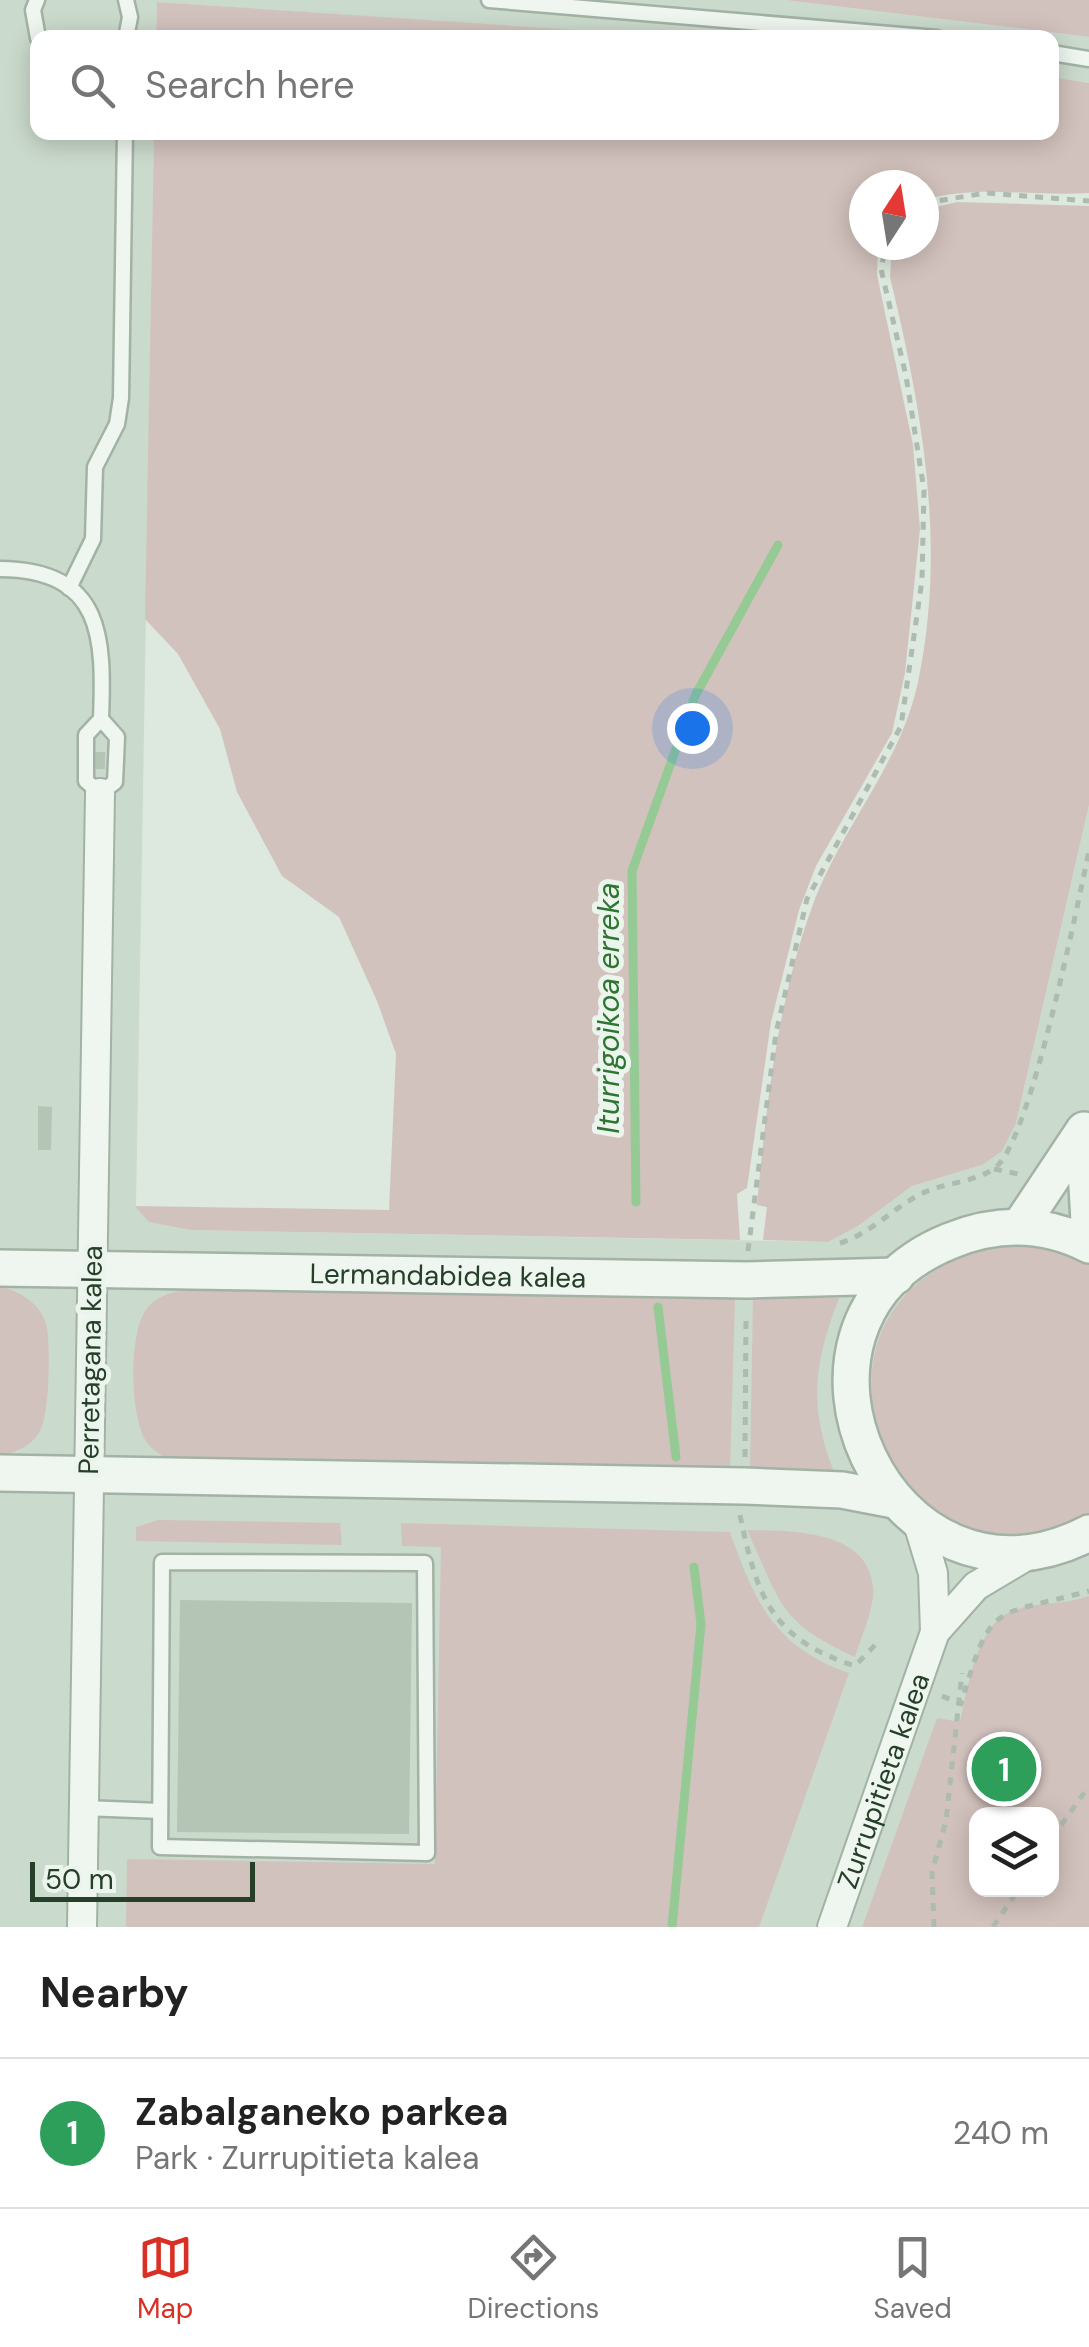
<!DOCTYPE html>
<meta charset="utf-8">
<style>
:root{--surface:#fff;--page:#f2f2f2;--text:#222;--muted:#767676;--line:#e0e0e0;--accent:#d93025}
body{margin:0;font-family:"DM Sans",sans-serif;background:var(--page);color:var(--text)}
.controls{position:absolute;right:30px;bottom:30px;display:grid;overflow:hidden;border-radius:20px;box-shadow:0 5px 25px #0003}
.controls button{width:90px;height:90px;display:grid;place-items:center;padding:0;border:0;border-bottom:2px solid var(--line);background:var(--surface);color:var(--text);font:50px sans-serif}
.compass{position:absolute;left:849px;top:170px;width:90px;height:90px;border-radius:50%;background:var(--surface);box-shadow:0 5px 25px #0003;rotate:12deg}
.scale{position:absolute;left:30px;bottom:25px;width:225px;box-sizing:border-box;padding-left:10px;border:5px solid #253f28;border-top:0;font-size:28px;line-height:35px;white-space:nowrap;color:#253f28;-webkit-text-stroke:8px #ecf5ed;paint-order:stroke}
.you{position:absolute;left:692px;top:728px;width:35px;height:35px;margin:-25px;border:8px solid #fff;border-radius:50%;background:#1a73e8;box-shadow:0 0 0 15px #1a73e833}
.badge{display:grid;place-items:center;width:65px;height:65px;border-radius:50%;background:var(--accent);color:#fff;font-size:32px;font-weight:700}
.pin{position:absolute;translate:-50% -50%;border:5px solid #fff;box-shadow:0 2px 10px #0006}
.list{margin:0;padding:0;list-style:none}
h2{display:flex;justify-content:space-between;align-items:center;height:130px;margin:0;padding:0 40px;font-size:42px}
h2 small{font-size:32px;font-weight:400;color:var(--muted)}
.list li{display:grid;grid-template-columns:65px 1fr auto;gap:30px;align-items:center;box-sizing:border-box;height:150px;padding:0 40px;border-top:2px solid var(--line)}
.list b{display:block;font-size:38px;white-space:nowrap}
.list p{margin:0;font-size:32px;white-space:nowrap;color:var(--muted)}
.list em{font-size:32px;font-style:normal;color:var(--muted)}
.icon{flex:none;width:55px;height:55px;fill:none;stroke:currentColor;stroke-width:2;stroke-linecap:round;stroke-linejoin:round}
.map{position:relative;flex:none;width:1089px;height:1927px;overflow:hidden}
.search{position:absolute;background:var(--surface);box-shadow:0 5px 25px #0003;left:30px;right:30px;top:30px;height:110px;display:flex;align-items:center;gap:25px;box-sizing:border-box;padding:0 35px;border-radius:20px;color:var(--muted);font-size:38px}
.sheet{height:280px;background:var(--surface)}
nav{display:flex;justify-content:space-around;align-items:center;box-sizing:border-box;height:140px;border-top:2px solid var(--line);background:var(--surface);font-size:28px;color:var(--muted)}
nav a{display:grid;justify-items:center;gap:5px}
nav .on{color:var(--accent)}
.map>svg:first-child{display:block}
.built{fill:#cadacc}
.green{fill:#d2c2bd;fill-rule:evenodd}
.lines{fill:none;stroke-linecap:round;stroke-linejoin:round}
.stream{stroke:#95ca95;stroke-width:9}
.building{fill:#b4c5b5}
.service-casing{stroke:#a2b2a4;stroke-width:19}
.minor-casing{stroke:#a2b2a4;stroke-width:32}
.tertiary-casing{stroke:#a2b2a4;stroke-width:40}
.path{stroke:#aebbb0;stroke-width:5;stroke-dasharray:8 8;stroke-linecap:butt}
.service{stroke:#eff6f0;stroke-width:14}
.minor{stroke:#eff6f0;stroke-width:28}
.tertiary{stroke:#eff6f0;stroke-width:35}
.labels{text-anchor:middle;stroke-width:10;stroke-linejoin:round;paint-order:stroke}
.street-label{font-size:28px;fill:#253f28;stroke:#ecf5ed}
.water-label{font-size:30px;font-style:italic;fill:#2d7530;stroke:#ecf5ed}
</style>
<div class="map">
<svg width="1089" height="1927" viewBox="0 0 1089 1927">
<rect width="100%" height="100%" fill="#dde8de"/>
<!-- built -->
<polygon class="built" points="0,0 785,0 1089,37 1089,83 1052,77 1052,38 682,38 157,2 156,37 38,38 38,132 154,133 136,1206 191,1230 828,1242 858,1226 912,1186 982,1165 1016,1123 1089,805 1089,1596 975,1662 960,1723 937,1719 862,1927 0,1927"/>
<!-- green -->
<g class="green">
<polygon points="785,0 1089,0 1089,37"/>
<polygon points="157,2 682,37 156,37"/>
<path d="M1052,77l37,6v110c-56,4 -110,-9 -165,7v-15h-60v60h14l-1,30 36,170 7,84 -15,144 -13,60 -76,133 -17,44 -28,112 -24,166 -10,6 3,46 -549,-10 -42,-8 -14,-16 254,4 7,-156 -19,-53 -38,-84 -57,-41 -45,-84 -17,-63 -42,-75 -33,-35 9,-486 898,-1z"/>
<path d="M957,202l132,4v599l-73,318 -14,28 -20,14 -70,21 -54,40 -30,16 -65,-2 4,-33 -10,-2c9,-99 21,-205 55,-298 29,-80 88,-141 106,-225 29,-137 4,-272 -28,-405l2,-32h32v-35z"/>
<path d="M1001,1245h32l56,19v249c-187,109 -334,-214 -88,-268z"/>
<path d="M0,1286c20,6 40,17 46,38 5,19 4,93 -7,109 -9,14 -24,19 -39,23z"/>
<path d="M190,1289l545,9 -5,173 -548,-9c-14,-4 -25,-7 -34,-18 -19,-23 -20,-115 0,-137 12,-13 26,-15 42,-18z"/>
<path d="M753,1298h86c-25,65 -31,108 -5,174l-84,-1z"/>
<polygon points="158,1520 340,1523 342,1545 136,1541 136,1527"/>
<path d="M401,1523l329,9c24,69 45,116 119,141l-90,254h-633l1,-68 308,5 6,-317 -39,-1z"/>
<path d="M747,1530c43,1 121,-1 126,57 2,21 -12,50 -18,70 -77,-35 -74,-54 -108,-127z"/>
<path d="M1089,1596v331h-227l75,-209 23,4c8,-33 15,-96 52,-111 24,-9 53,-6 77,-15zM976,1814h76v76h-76z"/>
</g>
<g class="lines">
<!-- stream -->
<g class="stream">
<polyline points="636,1202 632,871 695,696 778,545"/>
<polyline points="658,1307 676,1457"/>
<polyline points="672,1927 701,1624 694,1567"/>
</g>
</g>
<!-- building -->
<g class="building">
<rect x="95" y="752" width="10" height="17"/>
<polygon points="38,1106 52,1107 51,1150 38,1150"/>
<polygon points="180,1600 412,1603 409,1834 177,1832"/>
</g>
<g class="lines">
<defs>
<g id="service">
<polyline points="37,0 33,10 38,38"/>
<polyline points="126,0 130,17 126,38"/>
<polyline points="489,0 937,38"/>
<polyline points="1052,53 1089,59"/>
<path d="M0,569c104,1 104,69 101,150l-15,16v46l14,12 15,-11 2,-45 -16,-18"/>
<polyline points="69,588 93,539 95,467 117,424 121,398 125,132"/>
<polygon points="162,1562 425,1563 427,1853 160,1847"/>
<polyline points="84,1808 160,1811"/>
</g>
<g id="minor">
<polyline points="935,1632 976,1586 1033,1552"/>
<polyline points="82,1927 100,793"/>
<path id="s1" d="M832,1927l103,-295 -2,-59 -16,-53"/>
</g>
<g id="tertiary">
<polyline points="1084,1134 1089,1222"/>
<polyline points="1020,1226 1084,1130"/>
<path d="M1089,1245c-45,-23 -93,-23 -139,-4 -204,82 -60,395 139,292"/>
<path id="s2" d="M0,1268l747,12 149,-4"/>
<polyline points="0,1473 744,1486 842,1490 894,1500"/>
</g>
</defs>
<!-- service casing -->
<use href="#service" class="service-casing"/>
<!-- minor casing -->
<use href="#minor" class="minor-casing"/>
<!-- tertiary casing -->
<use href="#tertiary" class="tertiary-casing"/>
<!-- path -->
<g class="path">
<polyline points="924,203 986,193 1089,201"/>
<polyline points="994,1169 1018,1174"/>
<path d="M840,1243c30,-9 52,-34 79,-48 23,-13 59,-12 78,-29 34,-30 80,-259 92,-315"/>
<polyline points="748,1251 776,1033 807,899 901,726 922,580 924,490 906,376 881,269 886,245"/>
<polyline points="745,1457 746,1313"/>
<path d="M740,1515c17,82 31,124 115,151l20,-21"/>
<path d="M942,1696l19,8c31,-105 30,-86 128,-113"/>
<polyline points="1052,1838 1089,1786"/>
<polyline points="934,1927 932,1872 946,1821 962,1673"/>
<polyline points="993,1927 1018,1890"/>
</g>
<!-- service -->
<use href="#service" class="service"/>
<!-- minor -->
<use href="#minor" class="minor"/>
<!-- tertiary -->
<use href="#tertiary" class="tertiary"/>
</g>
<g class="labels">
<!-- street labels -->
<g class="street-label">
<text dy="10" stroke="none"><textPath href="#s2" startOffset="448">Lermandabidea kalea</textPath></text>
<text transform="translate(90 1360) rotate(-89)" y="10">Perretagana kalea</text>
<text dy="10" stroke="none"><textPath href="#s1" startOffset="155">Zurrupitieta kalea</textPath></text>
</g>
<!-- water labels -->
<g class="water-label">
<text transform="translate(609 1008) rotate(-90)" y="10">Iturrigoikoa erreka</text>
</g>
</g>
</svg>
<div class="controls">
<button><svg class="icon" aria-label="layers" viewBox="0 0 24 24"><path d="M12 4l9 5-9 5-9-5zM3 14l9 5 9-5"/></svg></button>
</div>
<svg class="compass" viewBox="-18 -18 36 36"><path d="M0-13l5 13h-10z" fill="#e53935"/><path d="M0 13l5-13h-10z" fill="#767676"/></svg>
<div class="scale">50 m</div>
<div class="you"></div>
<div class="pin badge" style="left:1004px;top:1769px;background:#2e9e5b">1</div>
<div class="search"><svg class="icon" aria-label="search" viewBox="0 0 24 24"><circle cx="10" cy="10" r="6"/><path d="M15 15l6 6"/></svg>Search here</div>
</div>
<section class="sheet">
<h2>Nearby<small></small></h2>
<ul class="list">
<li><span class="badge" style="background:#2e9e5b">1</span><div><b>Zabalganeko parkea</b><p>Park · Zurrupitieta kalea</p></div><em>240 m</em></li>
</ul>
</section>
<nav>
<a class="on"><svg class="icon" aria-label="map" viewBox="0 0 24 24"><path d="M3 6l6-2 6 2 6-2v14l-6 2-6-2-6 2zM9 4v14M15 6v14"/></svg>Map</a>
<a><svg class="icon" aria-label="directions" viewBox="0 0 24 24"><path d="M12 3l9 9-9 9-9-9zM9 14v-3h6M13 9l2 2-2 2"/></svg>Directions</a>
<a><svg class="icon" aria-label="saved" viewBox="0 0 24 24"><path d="M7 4h10v16l-5-4-5 4z"/></svg>Saved</a>
</nav>
